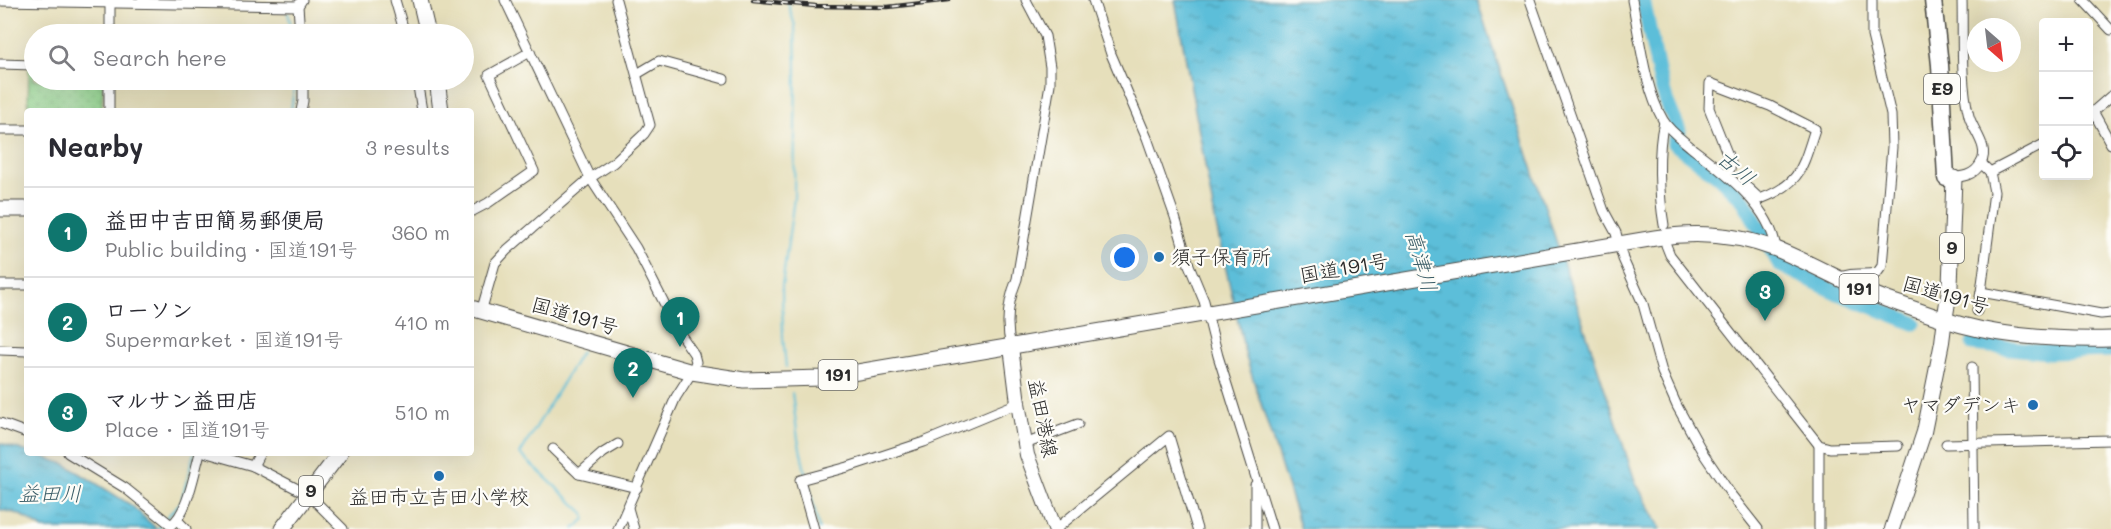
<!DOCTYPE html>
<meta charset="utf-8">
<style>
:root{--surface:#fff;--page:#f7f7f7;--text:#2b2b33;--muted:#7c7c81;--line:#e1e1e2;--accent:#0f766e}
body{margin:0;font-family:Mali,"Klee One",sans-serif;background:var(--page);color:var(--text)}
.controls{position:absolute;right:18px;top:18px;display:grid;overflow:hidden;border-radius:6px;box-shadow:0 6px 24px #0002}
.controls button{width:54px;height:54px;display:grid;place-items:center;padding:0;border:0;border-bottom:2px solid var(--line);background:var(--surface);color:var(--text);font:30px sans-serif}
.compass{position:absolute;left:1967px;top:18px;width:54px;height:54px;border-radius:50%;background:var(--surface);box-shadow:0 6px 24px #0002;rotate:152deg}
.you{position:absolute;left:1125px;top:258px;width:21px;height:21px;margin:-15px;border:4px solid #fff;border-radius:50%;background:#1a73e8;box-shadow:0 0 0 9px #1a73e833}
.badge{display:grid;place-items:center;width:39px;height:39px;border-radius:50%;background:var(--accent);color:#fff;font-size:20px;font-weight:700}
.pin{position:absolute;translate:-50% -50px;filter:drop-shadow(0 2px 3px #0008)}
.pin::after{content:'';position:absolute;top:32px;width:21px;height:18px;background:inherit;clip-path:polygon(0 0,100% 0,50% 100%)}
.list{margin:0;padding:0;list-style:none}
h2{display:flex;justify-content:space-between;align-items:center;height:78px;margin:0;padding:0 24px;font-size:26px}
h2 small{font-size:20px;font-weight:400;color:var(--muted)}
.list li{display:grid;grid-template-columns:39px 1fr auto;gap:18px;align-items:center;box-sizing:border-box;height:90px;padding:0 24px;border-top:2px solid var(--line)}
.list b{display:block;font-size:22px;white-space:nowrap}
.list p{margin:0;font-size:20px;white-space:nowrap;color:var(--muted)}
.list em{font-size:20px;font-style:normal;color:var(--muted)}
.icon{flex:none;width:33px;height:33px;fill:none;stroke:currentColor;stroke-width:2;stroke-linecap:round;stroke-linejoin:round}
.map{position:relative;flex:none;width:2111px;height:529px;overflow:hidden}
.search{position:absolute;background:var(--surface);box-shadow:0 6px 24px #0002;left:24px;top:24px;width:450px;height:66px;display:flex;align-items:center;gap:15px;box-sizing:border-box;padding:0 21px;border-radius:33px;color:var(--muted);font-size:22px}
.panel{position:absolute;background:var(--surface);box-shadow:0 6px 24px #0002;left:24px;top:108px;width:450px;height:348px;border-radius:6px}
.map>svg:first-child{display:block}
.park{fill:url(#park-dots);stroke:#5e805c;stroke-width:1.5}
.water{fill:url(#water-ripples);stroke:#437482;stroke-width:1.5}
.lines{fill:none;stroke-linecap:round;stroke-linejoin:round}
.stream{stroke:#5bbed9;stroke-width:2}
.river{stroke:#5bbed9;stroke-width:15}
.minor-casing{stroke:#474641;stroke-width:11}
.secondary-casing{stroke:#474641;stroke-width:16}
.trunk-casing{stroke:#474641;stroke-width:17}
.motorway-casing{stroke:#474641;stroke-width:19}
.minor{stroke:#fff;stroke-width:9}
.secondary{stroke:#fff;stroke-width:14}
.trunk{stroke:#fff;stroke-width:15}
.motorway{stroke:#fff;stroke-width:16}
.rail-casing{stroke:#2b2b2b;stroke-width:4.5}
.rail{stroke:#fdfcf7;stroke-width:2;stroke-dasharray:7;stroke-linecap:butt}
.poi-dot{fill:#1f6fb2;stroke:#fdfcf7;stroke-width:2}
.labels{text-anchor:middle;stroke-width:4.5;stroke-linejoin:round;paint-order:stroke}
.shield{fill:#fdfcf7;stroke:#6a6a68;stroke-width:1.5}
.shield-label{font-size:18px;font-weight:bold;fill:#2b2b2b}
.poi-label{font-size:20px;fill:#2b2b2b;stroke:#fdfcf7;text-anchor:start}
.street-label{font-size:20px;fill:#2b2b2b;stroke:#fdfcf7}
.water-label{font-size:21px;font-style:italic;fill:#3c5e68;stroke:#fdfcf7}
</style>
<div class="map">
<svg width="2111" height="529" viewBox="0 0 2111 529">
<defs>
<pattern id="park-dots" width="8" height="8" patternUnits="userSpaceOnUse" patternTransform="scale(1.5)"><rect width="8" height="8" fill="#92d58e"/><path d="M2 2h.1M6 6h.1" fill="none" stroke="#7eb77b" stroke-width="1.8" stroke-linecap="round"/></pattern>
<pattern id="water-ripples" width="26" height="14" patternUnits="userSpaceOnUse" patternTransform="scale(1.5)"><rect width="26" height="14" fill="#5bbed9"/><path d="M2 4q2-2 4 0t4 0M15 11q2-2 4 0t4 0" fill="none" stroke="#4b9bb0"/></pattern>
</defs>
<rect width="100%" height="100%" fill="#fdfcf7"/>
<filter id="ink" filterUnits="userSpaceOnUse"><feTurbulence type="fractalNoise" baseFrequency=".0167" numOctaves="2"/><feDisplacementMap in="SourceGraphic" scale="12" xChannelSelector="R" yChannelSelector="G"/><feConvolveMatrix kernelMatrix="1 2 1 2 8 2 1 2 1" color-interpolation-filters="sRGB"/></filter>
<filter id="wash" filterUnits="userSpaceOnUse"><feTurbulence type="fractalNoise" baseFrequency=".008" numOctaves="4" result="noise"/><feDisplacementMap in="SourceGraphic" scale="24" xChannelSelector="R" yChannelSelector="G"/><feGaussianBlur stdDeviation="1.35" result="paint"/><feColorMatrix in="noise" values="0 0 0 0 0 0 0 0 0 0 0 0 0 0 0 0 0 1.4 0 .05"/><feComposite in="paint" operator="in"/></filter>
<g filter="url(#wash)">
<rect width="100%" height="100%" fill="#e6dfbb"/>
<!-- park -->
<polygon class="park" points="29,67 34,67 34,80 103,80 102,111 28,111"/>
<!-- water -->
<g class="water">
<polygon points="1175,0 1477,0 1635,481 1661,529 1301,529 1246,357 1216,225"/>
<polygon points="0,443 65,464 131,505 157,529 43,529 19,514 0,510"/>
</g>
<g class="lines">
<!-- stream -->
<g class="stream">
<polyline points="288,13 293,34"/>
<polyline points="291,111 295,80"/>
<polyline points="786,367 783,338 782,286 794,198 796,69 795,26 787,0"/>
<polyline points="792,393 798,439 806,476"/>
<polyline points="808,482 819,529"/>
<polyline points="166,518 181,502 194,453"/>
<polyline points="158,529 162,522"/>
<polyline points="574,529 585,519 584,513 520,454 581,352"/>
</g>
<!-- river -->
<g class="river">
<polyline points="1643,0 1660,80 1666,100 1679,131 1674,143 1718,176 1744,201 1780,265 1838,293 1914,323"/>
<polyline points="1973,344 2049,352 2111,350"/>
</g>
</g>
</g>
<g filter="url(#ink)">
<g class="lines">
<defs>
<g id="minor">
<polyline points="395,0 405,34"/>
<polyline points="505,0 590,178 636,248 679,332 694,354 696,362 692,372 676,397 618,529"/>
<polyline points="1093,0 1111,54 1147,138 1175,217 1189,265 1204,301 1218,356 1272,529"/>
<polyline points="1530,0 1604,211 1616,233 1623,259 1643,304 1662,372 1677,406 1703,453 1732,496 1758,529"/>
<path d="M1632,0c8,38 12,87 31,120 7,12 20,20 30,29 32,24 78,58 83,100"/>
<polyline points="2083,0 2111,30"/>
<polyline points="0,1 298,6"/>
<polyline points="110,34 110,4"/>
<polyline points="300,34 298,6 302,0"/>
<polyline points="0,64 34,65"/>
<polyline points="637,74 659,61 724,79"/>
<polyline points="417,80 422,111"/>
<polyline points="109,111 109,80"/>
<polyline points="301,111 303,101 303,80"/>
<polyline points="2094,113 2111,144"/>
<polyline points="2088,116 2111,96"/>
<path d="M1664,122c-7,28 -5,74 0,103"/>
<polyline points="0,130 27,130"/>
<polyline points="1990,172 2044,144"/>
<path d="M1726,174l4,-5 1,-6 -22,-55 1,-25 60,23 45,23c-13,39 -14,55 -55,70l-13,-12 -4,3"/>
<path d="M1949,178c13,-1 25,-2 32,-15 9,-16 -8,-32 -12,-47 -9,-34 -6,-81 -7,-116"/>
<polyline points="471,212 488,203 534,171 489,75 530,52"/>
<polyline points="1666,245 1670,255 1819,445 1830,448 1898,446"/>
<path d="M1838,278c16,-7 24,-2 39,-5l5,-7 10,-119 -1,-32 -19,-79v-36"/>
<polyline points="0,285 27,285"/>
<polyline points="1981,292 1994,192 1990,172 1981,163"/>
<polyline points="1977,311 1981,292 2101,314 2111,313"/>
<polyline points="481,312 495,263 507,250 590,178 613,163 644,134 650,125 616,0"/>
<path d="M1011,347c-6,-24 -3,-46 6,-68l33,-195v-17l-5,-31 -19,-36"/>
<polyline points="0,350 27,351"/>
<polyline points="1972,367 1974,529"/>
<polyline points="0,423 27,433"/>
<polyline points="1025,444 1078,424"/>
<polyline points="1946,444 2111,440"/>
<polyline points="553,449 579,474 637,488"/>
<path d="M68,453l57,35 46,37c17,-12 23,-52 29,-72"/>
<polyline points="207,453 253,466 309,495 343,529"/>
<polyline points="253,466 260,453"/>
<polyline points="579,474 603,453 618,444"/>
<polyline points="628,508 634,529"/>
<polyline points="177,520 186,529"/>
<polyline points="814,529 800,480 848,467 924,442 1018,403"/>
<polyline points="1056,529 1169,436 1197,529"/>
<polyline points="1255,529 1255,485"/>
<polyline points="1819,529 1819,445"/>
</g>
<g id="secondary">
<polyline points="1011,347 1018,403 1027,455 1055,529"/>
<polyline points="1892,529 1924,432 1942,342 1945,318"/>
</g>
<g id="trunk">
<polyline points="420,0 428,34"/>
<polyline points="437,80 441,111"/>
<polyline points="0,209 27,209"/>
<path d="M471,308l221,64 52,8 78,-2 833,-140c41,-7 81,-4 121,11 38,15 73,37 112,51 24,8 49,18 74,25 48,13 100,15 149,14"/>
<polyline points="1945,318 1950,286 1954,178"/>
<polyline points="282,529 340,453"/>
</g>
<polyline id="motorway" points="1933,0 1940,65 1946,178"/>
</defs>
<!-- minor casing -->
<use href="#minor" class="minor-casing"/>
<!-- secondary casing -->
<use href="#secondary" class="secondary-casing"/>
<!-- trunk casing -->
<use href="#trunk" class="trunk-casing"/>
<!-- motorway casing -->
<use href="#motorway" class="motorway-casing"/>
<!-- minor -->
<use href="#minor" class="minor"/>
<!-- secondary -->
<use href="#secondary" class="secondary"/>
<!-- trunk -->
<use href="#trunk" class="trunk"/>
<!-- motorway -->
<use href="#motorway" class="motorway"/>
<defs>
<polyline id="rail" points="753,0 815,6 888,7 949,0"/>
</defs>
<!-- rail casing -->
<use href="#rail" class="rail-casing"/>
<!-- rail -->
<use href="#rail" class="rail"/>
</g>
</g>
<!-- markers -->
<g class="poi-dot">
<circle cx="1159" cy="257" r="6"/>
<circle cx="2033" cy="405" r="6"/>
<circle cx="439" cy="476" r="6"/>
</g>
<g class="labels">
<!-- shield labels -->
<g class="shield">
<rect x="1924" y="74" width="36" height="30" rx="4.5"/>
<rect x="1940" y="233" width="24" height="30" rx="4.5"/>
<rect x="1839.5" y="274" width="39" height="30" rx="4.5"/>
<rect x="818.5" y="360" width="39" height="30" rx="4.5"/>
<rect x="299" y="476" width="24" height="30" rx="4.5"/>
</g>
<g class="shield-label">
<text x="1942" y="95">E9</text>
<text x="1952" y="254">9</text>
<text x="1859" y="295">191</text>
<text x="838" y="381">191</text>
<text x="311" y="497">9</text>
</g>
<!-- poi labels -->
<g class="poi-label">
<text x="1171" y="264">須子保育所</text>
<text x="2021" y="412" text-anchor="end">ヤマダデンキ</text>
<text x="439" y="504" text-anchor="middle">益田市立吉田小学校</text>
</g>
<!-- street labels -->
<g class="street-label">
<text transform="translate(1344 268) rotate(-10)" y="7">国道191号</text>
<text transform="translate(1946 295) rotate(16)" y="7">国道191号</text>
<text transform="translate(575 316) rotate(16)" y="7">国道191号</text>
<text transform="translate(1043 418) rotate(79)" y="7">益田港線</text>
</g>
<!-- water labels -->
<g class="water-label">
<text transform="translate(1736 168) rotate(41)" y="7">古川</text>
<text transform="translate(1421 261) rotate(74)" y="7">高津川</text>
<text x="50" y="501">益田川</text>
</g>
</g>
</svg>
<div class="controls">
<button>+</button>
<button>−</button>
<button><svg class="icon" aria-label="locate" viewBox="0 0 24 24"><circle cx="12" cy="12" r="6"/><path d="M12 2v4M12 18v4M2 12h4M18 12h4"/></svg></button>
</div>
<svg class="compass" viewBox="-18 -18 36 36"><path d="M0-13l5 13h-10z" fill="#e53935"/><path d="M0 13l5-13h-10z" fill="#7c7c81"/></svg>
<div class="you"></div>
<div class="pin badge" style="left:680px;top:347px">1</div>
<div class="pin badge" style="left:633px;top:398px">2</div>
<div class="pin badge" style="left:1765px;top:321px">3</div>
<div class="search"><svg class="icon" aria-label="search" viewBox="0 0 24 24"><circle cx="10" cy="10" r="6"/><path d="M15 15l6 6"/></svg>Search here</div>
<section class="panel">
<h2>Nearby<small>3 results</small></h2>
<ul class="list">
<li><span class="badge">1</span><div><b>益田中吉田簡易郵便局</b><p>Public building · 国道191号</p></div><em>360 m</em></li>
<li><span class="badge">2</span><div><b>ローソン</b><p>Supermarket · 国道191号</p></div><em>410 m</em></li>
<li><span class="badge">3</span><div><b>マルサン益田店</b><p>Place · 国道191号</p></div><em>510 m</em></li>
</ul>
</section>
</div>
